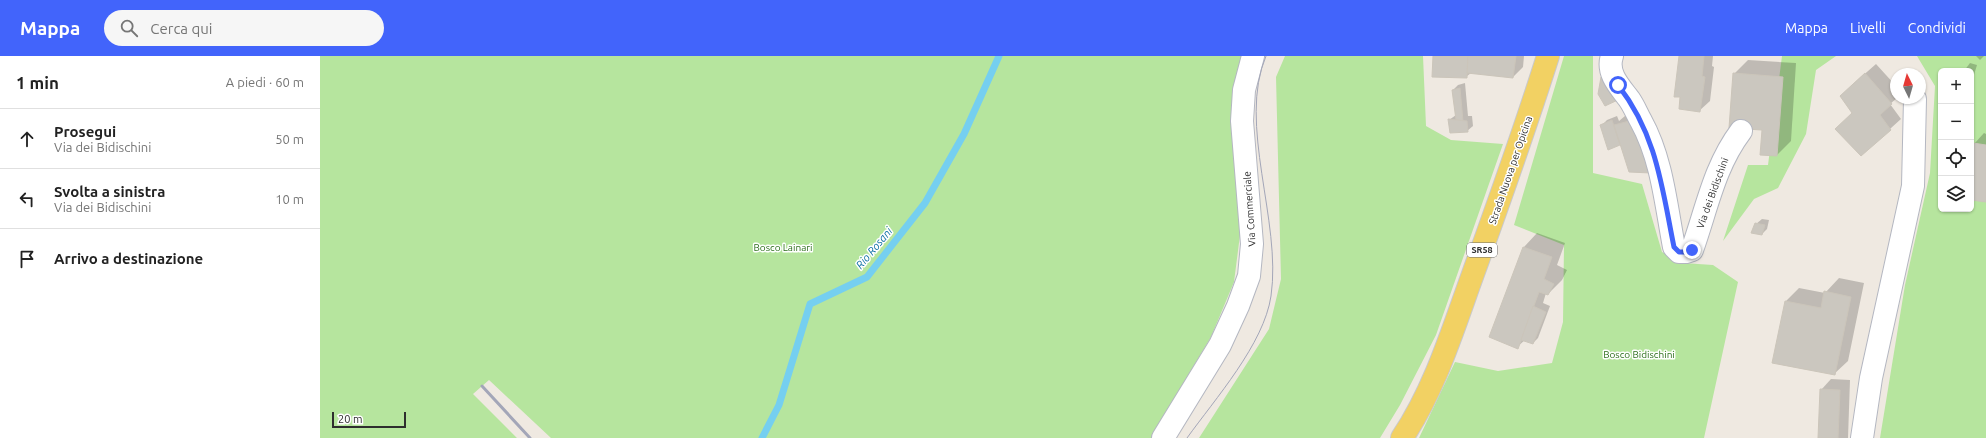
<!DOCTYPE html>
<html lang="it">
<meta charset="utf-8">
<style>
:root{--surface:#fff;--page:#f6f6f6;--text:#222;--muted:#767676;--line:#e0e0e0;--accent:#4264fb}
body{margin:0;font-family:Ubuntu,sans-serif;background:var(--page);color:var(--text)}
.controls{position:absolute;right:12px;top:12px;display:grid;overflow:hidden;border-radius:6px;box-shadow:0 1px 3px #0004}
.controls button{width:36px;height:36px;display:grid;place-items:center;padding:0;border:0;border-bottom:1px solid var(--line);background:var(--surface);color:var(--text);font:20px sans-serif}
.compass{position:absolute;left:1570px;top:12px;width:36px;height:36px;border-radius:50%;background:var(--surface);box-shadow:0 1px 3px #0004;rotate:355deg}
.scale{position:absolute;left:12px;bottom:10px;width:74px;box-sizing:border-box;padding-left:4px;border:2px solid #2e2e2e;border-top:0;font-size:11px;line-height:14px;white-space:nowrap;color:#2e2e2e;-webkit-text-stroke:3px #fff;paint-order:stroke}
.stop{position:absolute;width:12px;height:12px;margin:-9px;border:3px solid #4264fb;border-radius:50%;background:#fff}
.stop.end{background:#4264fb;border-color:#fff;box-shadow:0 1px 4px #0008}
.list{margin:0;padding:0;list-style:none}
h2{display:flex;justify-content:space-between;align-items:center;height:52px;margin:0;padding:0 16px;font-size:17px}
h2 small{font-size:13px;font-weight:400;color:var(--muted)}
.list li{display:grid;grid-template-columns:26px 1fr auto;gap:12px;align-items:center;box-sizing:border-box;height:60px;padding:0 16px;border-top:1px solid var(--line)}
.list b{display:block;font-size:15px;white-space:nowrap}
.list p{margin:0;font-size:13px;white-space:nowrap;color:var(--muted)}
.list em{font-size:13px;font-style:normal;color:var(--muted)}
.icon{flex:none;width:22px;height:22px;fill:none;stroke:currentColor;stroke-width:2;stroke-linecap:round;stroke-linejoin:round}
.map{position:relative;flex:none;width:1666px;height:382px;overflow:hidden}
header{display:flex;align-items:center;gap:24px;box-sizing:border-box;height:56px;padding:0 20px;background:var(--accent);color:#fff}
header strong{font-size:19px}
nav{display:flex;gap:22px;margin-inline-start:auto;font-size:14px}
.search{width:280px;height:36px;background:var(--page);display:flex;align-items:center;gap:10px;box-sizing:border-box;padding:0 14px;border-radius:22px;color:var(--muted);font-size:15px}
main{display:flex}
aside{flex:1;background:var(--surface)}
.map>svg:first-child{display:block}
.green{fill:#b6e59e;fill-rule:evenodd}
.shadow{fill:#0003}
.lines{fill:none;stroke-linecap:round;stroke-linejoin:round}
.stream{stroke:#75cff0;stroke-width:7}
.building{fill:#cbc7bf;stroke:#cbc5ba}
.street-casing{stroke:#b4b7c1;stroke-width:24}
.primary-casing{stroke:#c9c9c9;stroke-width:24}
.street{stroke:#fff;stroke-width:22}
.primary{stroke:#f2d163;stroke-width:22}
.tram{stroke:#a3a6b8;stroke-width:1}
.rail{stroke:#a3a6b8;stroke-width:3}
.route{stroke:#4264fb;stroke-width:5}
.labels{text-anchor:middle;stroke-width:3;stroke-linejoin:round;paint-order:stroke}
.shield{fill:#fff;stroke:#6d6d6d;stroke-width:1}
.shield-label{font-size:9px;font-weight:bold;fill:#2e2e2e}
.street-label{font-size:10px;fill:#2e2e2e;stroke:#fff}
.park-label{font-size:10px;fill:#2c6e1b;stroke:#fff}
.water-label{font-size:11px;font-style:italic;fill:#0d6fa3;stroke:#fff}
</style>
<header>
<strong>Mappa</strong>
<div class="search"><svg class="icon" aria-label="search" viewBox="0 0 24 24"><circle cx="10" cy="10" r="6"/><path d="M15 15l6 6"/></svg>Cerca qui</div>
<nav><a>Mappa</a><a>Livelli</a><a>Condividi</a></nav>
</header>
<main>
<aside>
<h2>1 min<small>A piedi · 60 m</small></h2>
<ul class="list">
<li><svg class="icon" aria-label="ahead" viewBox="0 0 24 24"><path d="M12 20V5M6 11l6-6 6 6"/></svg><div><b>Prosegui</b><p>Via dei Bidischini</p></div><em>50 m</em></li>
<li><svg class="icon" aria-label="left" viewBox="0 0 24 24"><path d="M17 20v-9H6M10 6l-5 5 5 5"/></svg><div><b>Svolta a sinistra</b><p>Via dei Bidischini</p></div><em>10 m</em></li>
<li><svg class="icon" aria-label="arrive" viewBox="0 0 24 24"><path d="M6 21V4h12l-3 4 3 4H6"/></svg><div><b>Arrivo a destinazione</b></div></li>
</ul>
</aside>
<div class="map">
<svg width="1666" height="382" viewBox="0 0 1666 382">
<rect width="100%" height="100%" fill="#efe9e1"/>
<!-- green -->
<g class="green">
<polygon points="0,0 926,0 920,179 914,226 891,281 831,382 231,382 169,324 153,338 197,382 0,382"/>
<polygon points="965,0 1103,0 1106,70 1131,84 1183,88 1116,279 1080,349 1060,382 879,382 949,273 961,223 956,21"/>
<polygon points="1244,0 1273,0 1273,117 1322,128 1342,196 1363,207 1393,209 1418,226 1384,382 1099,382 1135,306 1178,315 1232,307 1243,266 1244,189 1194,169"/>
<polygon points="1462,0 1516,0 1496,14 1486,78 1458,132 1434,143 1403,185 1428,109 1448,109"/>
<path d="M1597,0h69v382h-106l25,-153 25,-112 5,-87zM1621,15h30v138h-30z"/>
</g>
<!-- shadow -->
<g class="shadow">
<polygon points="1114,0 1204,0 1203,11 1193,21 1151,17 1147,20"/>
<polygon points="1360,0 1393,0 1392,10 1394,11 1390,45 1379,55"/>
<polygon points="1656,0 1664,0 1660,4"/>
<polygon points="1428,4 1476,7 1471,85 1457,99 1414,18"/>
<polygon points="1650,7 1657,9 1654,19 1651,22 1651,15 1644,15"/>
<polygon points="1556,8 1576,30 1577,42 1570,48 1581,63 1541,99 1533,57 1531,30"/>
<polygon points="1145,27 1148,60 1152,60 1153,70 1147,75 1129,64 1136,59 1133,34 1138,29"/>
<polygon points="1323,55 1301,87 1289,93 1281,70 1287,64 1297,60 1299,65 1305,60"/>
<polygon points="1664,77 1666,78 1666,145 1651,143 1651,112 1654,88"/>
<polygon points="1442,163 1449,164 1447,173 1442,178 1436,168"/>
<polygon points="1217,177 1245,187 1237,209 1247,214 1242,224 1228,238 1226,237 1223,247 1230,250 1218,282 1213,287 1205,284 1197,291 1171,281 1204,191"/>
<polygon points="1519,222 1544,227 1528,305 1514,318 1466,245 1479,232 1505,237"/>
<polygon points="1511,323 1530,324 1528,382 1499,382 1501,334"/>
</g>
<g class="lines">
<!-- stream -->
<polyline class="stream" points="442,382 459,349 490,248 547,221 605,147 644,78 679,0"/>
</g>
<!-- building -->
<g class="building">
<polygon points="1113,0 1148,0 1147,22 1112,21"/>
<polygon points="1148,0 1196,0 1193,22 1147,17"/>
<polygon points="1359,0 1384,0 1382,20 1385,21 1380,56 1359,53 1360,41 1354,41"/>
<polygon points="1413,17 1463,21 1457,100 1440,99 1442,74 1409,72"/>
<polygon points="1545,17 1572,48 1560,59 1571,74 1541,100 1515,73 1532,57 1520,40"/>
<polygon points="1281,21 1291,23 1302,42 1285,50 1278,38"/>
<polygon points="1140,32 1143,65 1136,64 1132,34"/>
<polygon points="1128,63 1147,65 1148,76 1130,77"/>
<polygon points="1292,64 1300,89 1288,94 1280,69"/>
<polygon points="1313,64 1331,117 1309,116 1294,69"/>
<polygon points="1653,87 1666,89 1666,146 1651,144"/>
<polygon points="1435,167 1445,169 1442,179 1431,177"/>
<polygon points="1203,191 1232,201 1224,223 1234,228 1228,239 1219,236 1198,293 1169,281"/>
<polygon points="1504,235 1531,241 1515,319 1452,307 1465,245 1501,252"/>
<polygon points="1213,250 1226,256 1213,288 1201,284"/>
<polygon points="1500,333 1520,334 1518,382 1498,382"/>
</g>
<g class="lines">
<defs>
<g id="street">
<path d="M1292,0c-6,17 8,31 17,43 5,7 8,15 12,22 21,38 25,84 33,126l5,5h7l6,-2c15,-42 22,-83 49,-119"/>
<polyline points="843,382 900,289 918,250 929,220 932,188 922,65 924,34 933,0"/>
<polyline points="1542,382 1551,322 1593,130 1595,43"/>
</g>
<path id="primary" d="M1082,382c33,-49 51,-109 71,-164 26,-72 52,-145 75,-218"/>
</defs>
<!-- street casing -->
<use href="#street" class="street-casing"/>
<!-- primary casing -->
<use href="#primary" class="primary-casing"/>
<!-- street -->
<use href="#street" class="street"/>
<!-- primary -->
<use href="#primary" class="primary"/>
<!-- tram -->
<path class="tram" d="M867,382c28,-39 77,-94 84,-142 11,-75 -34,-172 -5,-240"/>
<!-- rail -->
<polyline class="rail" points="162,330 210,382"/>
</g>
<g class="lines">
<!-- route -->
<path class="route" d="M1298,29c39,50 44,103 56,162l5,5h7l6,-2"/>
</g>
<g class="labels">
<!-- shield labels -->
<rect class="shield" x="1147" y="187" width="30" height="14" rx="3"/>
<g class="shield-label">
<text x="1162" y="197">SR58</text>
</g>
<!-- street labels -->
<g class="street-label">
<text transform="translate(1190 114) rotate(-71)" y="4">Strada Nuova per Opicina</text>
<text transform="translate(1392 137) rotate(-70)" y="4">Via dei Bidischini</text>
<text transform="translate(929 153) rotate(-94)" y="4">Via Commerciale</text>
</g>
<!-- park labels -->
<g class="park-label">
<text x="463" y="195">Bosco Lainari</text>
<text x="1319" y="302">Bosco Bidischini</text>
</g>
<!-- water labels -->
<g class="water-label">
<text transform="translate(554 192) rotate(-50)" y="4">Rio Rosani</text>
</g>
</g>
</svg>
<div class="controls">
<button>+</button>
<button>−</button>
<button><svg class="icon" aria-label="locate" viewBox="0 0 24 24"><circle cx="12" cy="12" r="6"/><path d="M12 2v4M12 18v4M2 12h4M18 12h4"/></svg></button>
<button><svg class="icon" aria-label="layers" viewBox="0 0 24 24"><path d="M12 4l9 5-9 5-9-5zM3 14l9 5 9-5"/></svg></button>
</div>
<svg class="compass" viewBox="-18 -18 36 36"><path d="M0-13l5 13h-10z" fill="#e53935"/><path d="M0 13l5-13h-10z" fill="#767676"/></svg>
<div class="scale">20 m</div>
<div class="stop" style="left:1298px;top:29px"></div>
<div class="stop end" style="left:1372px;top:194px"></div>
</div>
</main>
